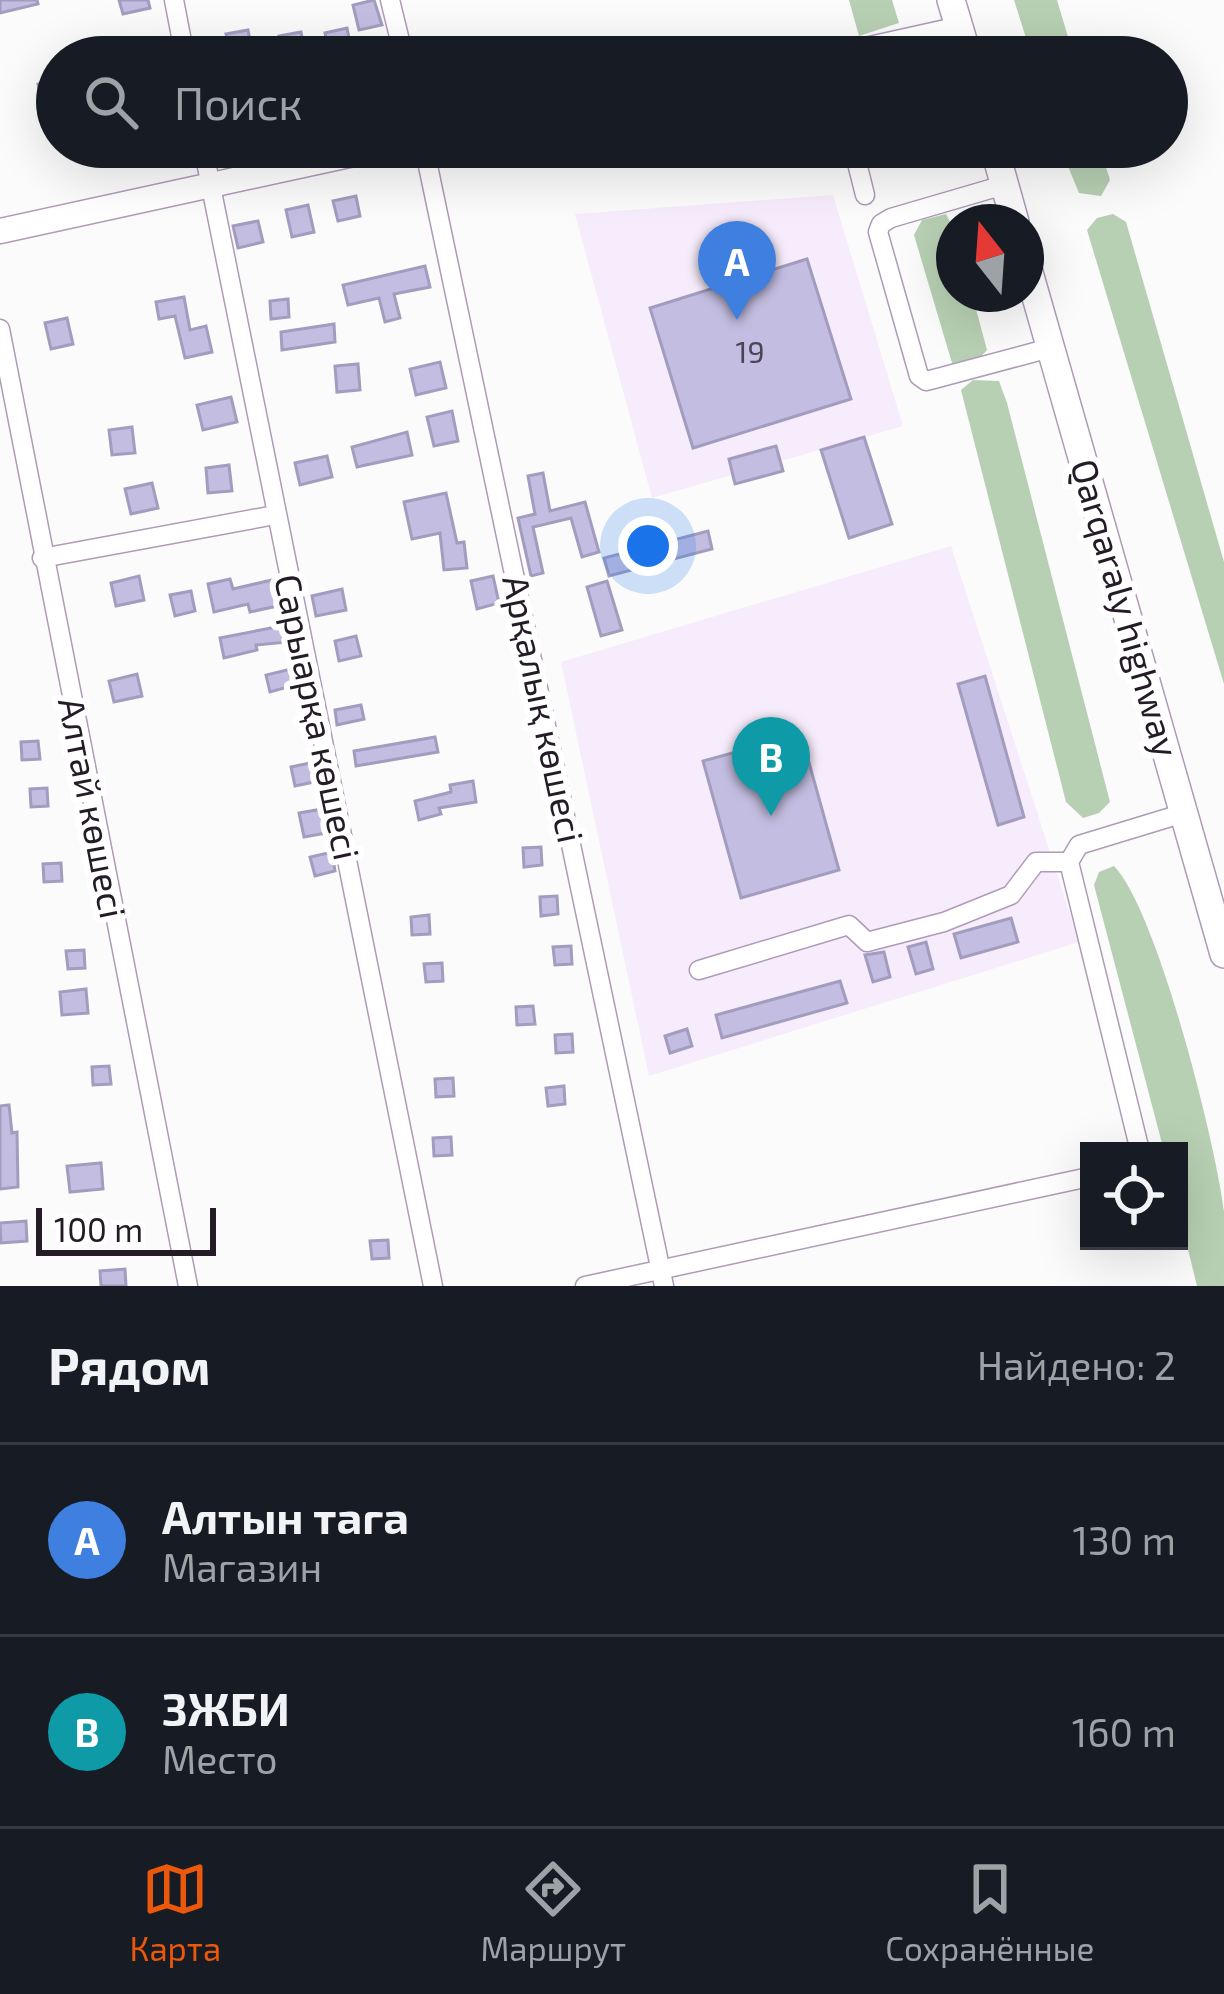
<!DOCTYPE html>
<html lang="ru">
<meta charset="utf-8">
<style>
:root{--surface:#171b24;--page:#20242c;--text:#f1f3f6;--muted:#9ea1a6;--line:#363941;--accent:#ea580c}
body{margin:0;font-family:"Exo 2",sans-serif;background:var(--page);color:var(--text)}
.controls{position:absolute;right:36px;bottom:36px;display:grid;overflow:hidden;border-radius:0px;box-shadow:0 12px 48px #0002}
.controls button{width:108px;height:108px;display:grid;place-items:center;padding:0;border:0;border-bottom:3px solid var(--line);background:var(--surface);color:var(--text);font:60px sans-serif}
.compass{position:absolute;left:936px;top:204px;width:108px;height:108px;border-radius:50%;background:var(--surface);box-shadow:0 12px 48px #0002;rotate:343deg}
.scale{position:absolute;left:36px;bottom:30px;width:180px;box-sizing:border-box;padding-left:12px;border:6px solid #241b27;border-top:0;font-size:33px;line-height:42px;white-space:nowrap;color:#241b27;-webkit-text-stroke:9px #fff;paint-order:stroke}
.you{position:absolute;left:648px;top:546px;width:42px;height:42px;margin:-30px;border:9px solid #fff;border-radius:50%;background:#1a73e8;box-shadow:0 0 0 18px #1a73e833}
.badge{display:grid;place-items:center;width:78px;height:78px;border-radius:50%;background:var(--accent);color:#fff;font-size:39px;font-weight:700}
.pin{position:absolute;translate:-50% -99px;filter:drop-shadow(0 3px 6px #0008)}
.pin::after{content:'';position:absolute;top:63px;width:42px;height:36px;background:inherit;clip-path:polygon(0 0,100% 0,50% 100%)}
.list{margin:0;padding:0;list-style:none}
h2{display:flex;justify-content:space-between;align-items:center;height:156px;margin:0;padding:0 48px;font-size:51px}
h2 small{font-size:39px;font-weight:400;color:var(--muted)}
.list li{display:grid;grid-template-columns:78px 1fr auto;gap:36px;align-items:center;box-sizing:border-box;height:192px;padding:0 48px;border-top:3px solid var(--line)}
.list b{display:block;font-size:45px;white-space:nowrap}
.list p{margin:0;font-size:39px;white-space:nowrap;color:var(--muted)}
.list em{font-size:39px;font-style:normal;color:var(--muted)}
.icon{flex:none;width:66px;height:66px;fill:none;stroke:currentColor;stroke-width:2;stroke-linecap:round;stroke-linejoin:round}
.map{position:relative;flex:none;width:1224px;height:1286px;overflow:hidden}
.search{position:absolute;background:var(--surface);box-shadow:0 12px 48px #0002;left:36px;right:36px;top:36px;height:132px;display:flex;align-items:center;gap:30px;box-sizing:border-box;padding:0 42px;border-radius:66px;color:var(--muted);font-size:45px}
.sheet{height:540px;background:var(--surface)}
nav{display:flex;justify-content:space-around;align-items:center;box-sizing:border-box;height:168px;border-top:3px solid var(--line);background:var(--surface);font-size:33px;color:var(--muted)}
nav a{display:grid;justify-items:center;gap:6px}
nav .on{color:var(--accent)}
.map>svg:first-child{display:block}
.built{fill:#f7ecfb}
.green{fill:#b7cfb3}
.building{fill:#c3bee1;stroke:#a29cbe;stroke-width:3}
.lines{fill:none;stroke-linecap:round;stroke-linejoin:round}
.minor-casing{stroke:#b09ab8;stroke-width:21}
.major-casing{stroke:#b09ab8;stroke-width:27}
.highway-casing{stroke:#b09ab8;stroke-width:30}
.minor{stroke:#fff;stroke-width:18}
.major{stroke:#fff;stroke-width:24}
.highway{stroke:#fff;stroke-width:27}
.labels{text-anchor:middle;stroke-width:12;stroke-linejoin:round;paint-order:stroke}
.number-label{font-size:30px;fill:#4c4456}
.street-label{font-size:36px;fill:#241b27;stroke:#fff}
</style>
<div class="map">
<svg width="1224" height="1286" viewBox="0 0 1224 1286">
<rect width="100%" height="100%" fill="#fbfbfb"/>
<!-- built -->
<g class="built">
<polygon points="833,195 903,426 652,498 575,214"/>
<polygon points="951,546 1079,942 649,1076 561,662"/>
</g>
<!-- green -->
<g class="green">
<polygon points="849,0 892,0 899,23 859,36"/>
<polygon points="1014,0 1057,0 1074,57 1032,57"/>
<polygon points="1060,147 1100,147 1110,180 1101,196 1079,193"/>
<polygon points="946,214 954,230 954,294 972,294 987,350 975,363 952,363 914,235 922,220"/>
<polygon points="1113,214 1126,222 1224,562 1224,684 1087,230 1097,218"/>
<polygon points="973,380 999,381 1007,403 1110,802 1099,813 1083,818 1066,802 961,390"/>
<path d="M1114,866c43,44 102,278 110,345 0,24 0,51 0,75h-27l-18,-73v-62h-15l-70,-266 5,-13z"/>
</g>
<!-- building -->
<g class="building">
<polygon points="0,0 37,0 38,4 0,13"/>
<polygon points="119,0 148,0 150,8 123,14"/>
<polygon points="374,0 382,25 359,30 353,5"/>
<polygon points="347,28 351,48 329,53 325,33"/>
<polygon points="248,30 252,50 231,55 226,34"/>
<polygon points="301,32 305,52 283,56 279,36"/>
<polygon points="106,41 107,57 84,57 83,44"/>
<polygon points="57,79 57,99 42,102 38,84"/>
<polygon points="356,196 360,216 338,221 333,201"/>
<polygon points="308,205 314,232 292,237 286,210"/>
<polygon points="258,221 263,242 238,248 233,226"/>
<polygon points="807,259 851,399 693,448 650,308"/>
<polygon points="425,266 430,287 394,294 400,318 385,322 379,298 348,305 343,285"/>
<polygon points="184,297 190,330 206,326 212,352 185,358 175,316 159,319 156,302"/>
<polygon points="288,299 289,317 271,319 270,301"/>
<polygon points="67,318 73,344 51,349 45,323"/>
<polygon points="334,324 335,342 282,350 281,332"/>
<polygon points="440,362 446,388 416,395 410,369"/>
<polygon points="358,364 360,390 337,392 335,366"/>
<polygon points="231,397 237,422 203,430 197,405"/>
<polygon points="452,411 458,441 434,446 427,417"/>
<polygon points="132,427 135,453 112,455 109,430"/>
<polygon points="407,432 412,455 357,467 352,447"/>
<polygon points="864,437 892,524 849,538 821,450"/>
<polygon points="776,446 783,471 735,484 729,459"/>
<polygon points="327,456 332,477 300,485 295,463"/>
<polygon points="229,465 232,491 208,493 206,468"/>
<polygon points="543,473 550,511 585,502 599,552 582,557 571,518 533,527 543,573 531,576 518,518 535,514 528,476"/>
<polygon points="152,483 158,508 131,514 125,489"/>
<polygon points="446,493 457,543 464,542 467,568 444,570 440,533 412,539 404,502"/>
<polygon points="708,531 712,549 609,576 604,558"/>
<polygon points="139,576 144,600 116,606 111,583"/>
<polygon points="493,576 499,603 477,609 471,581"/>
<polygon points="230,579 233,589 276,579 282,605 250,612 248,604 214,612 208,584"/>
<polygon points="607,581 622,630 601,636 587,587"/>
<polygon points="342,589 346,610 316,616 312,596"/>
<polygon points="191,591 195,611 175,616 170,595"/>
<polygon points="286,625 288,642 256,645 257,650 224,658 220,638"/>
<polygon points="356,636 361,656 339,661 335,641"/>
<polygon points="291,669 295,685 270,692 266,675"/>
<polygon points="137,674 142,696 114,702 109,681"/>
<polygon points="985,676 1024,817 998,825 958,684"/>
<polygon points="361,705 364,719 337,725 335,710"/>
<polygon points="801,734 839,870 741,898 703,761"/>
<polygon points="435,737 438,752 356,766 354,751"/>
<polygon points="38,741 40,759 22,760 21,742"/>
<polygon points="310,763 314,782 295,786 291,767"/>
<polygon points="473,781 476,802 439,808 441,814 419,820 415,801 451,792 450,785"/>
<polygon points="47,788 48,806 31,807 30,789"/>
<polygon points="322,809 326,833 304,837 299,813"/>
<polygon points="541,847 542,865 524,867 523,848"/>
<polygon points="332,852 335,871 315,876 310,857"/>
<polygon points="61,863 62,881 44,882 43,864"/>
<polygon points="557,896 558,914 541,916 540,897"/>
<polygon points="429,915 430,934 412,935 411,917"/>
<polygon points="1011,918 1018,942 961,958 954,934"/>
<polygon points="926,942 933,969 916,974 908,947"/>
<polygon points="571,946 572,964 555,965 553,947"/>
<polygon points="84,950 85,968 68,969 66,951"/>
<polygon points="884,952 890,977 873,982 865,955"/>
<polygon points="442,963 443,981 426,982 424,964"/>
<polygon points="840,981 847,1003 722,1038 716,1015"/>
<polygon points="86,989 88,1013 62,1015 60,992"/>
<polygon points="533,1006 535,1024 517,1025 516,1007"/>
<polygon points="687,1029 692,1046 670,1053 665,1036"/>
<polygon points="572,1034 573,1052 556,1053 555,1035"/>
<polygon points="109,1066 111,1084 93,1085 92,1067"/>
<polygon points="453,1078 454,1096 436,1097 435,1079"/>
<polygon points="564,1086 565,1104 548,1106 546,1088"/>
<polygon points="9,1105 12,1133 17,1132 18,1187 0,1189 0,1106"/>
<polygon points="451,1137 452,1155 434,1156 433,1138"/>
<polygon points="101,1163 103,1189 70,1192 67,1166"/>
<polygon points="26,1221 27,1241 1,1243 0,1223"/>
<polygon points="388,1240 389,1258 372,1259 370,1241"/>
<polygon points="125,1269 126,1286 101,1286 100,1271"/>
</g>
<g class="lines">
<defs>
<g id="minor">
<polyline points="174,0 185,57"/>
<polyline points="390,0 404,57"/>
<polyline points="203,147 433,1286"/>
<polyline points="424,147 664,1286"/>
<polyline points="853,147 865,195"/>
<polyline points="1004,185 891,218 881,224 878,232 919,376 926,381 934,379 1050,348"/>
<polyline points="0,329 188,1286"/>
<polyline points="42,558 275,515"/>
<polyline points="699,970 849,925 867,942 944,922 1011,895 1036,862 1069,862"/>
<polyline points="1140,1151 1069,862 1079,845 1184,813"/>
<polyline points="585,1286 1089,1177"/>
</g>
<g id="major">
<polyline points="834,57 960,29"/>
<polyline points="0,231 386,147"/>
</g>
<g id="highway">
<polyline points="951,0 968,57"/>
<polyline points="994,147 1015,222"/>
<polyline points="1026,262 1224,954"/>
</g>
</defs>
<!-- minor casing -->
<use href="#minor" class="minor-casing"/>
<!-- major casing -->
<use href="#major" class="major-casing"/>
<!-- highway casing -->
<use href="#highway" class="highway-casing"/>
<!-- minor -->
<use href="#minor" class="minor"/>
<!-- major -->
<use href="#major" class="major"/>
<!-- highway -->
<use href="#highway" class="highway"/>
</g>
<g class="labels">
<!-- number labels -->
<g class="number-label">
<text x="750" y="363">19</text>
</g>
<!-- street labels -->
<g class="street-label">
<text transform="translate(1125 608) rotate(74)" y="13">Qarqaraly highway</text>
<text transform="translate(543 709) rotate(78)" y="13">Арқалық көшесі</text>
<text transform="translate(317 717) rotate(78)" y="13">Сарыарқа көшесі</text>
<text transform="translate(92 808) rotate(79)" y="13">Алтай көшесі</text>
</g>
</g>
</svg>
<div class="controls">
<button><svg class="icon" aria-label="locate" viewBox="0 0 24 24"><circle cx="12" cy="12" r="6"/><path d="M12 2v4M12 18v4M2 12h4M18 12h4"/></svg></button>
</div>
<svg class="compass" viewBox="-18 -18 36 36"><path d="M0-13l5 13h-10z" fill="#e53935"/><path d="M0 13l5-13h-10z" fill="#9ea1a6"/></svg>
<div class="scale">100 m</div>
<div class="you"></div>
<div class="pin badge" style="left:737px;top:320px;background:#3f7fe0">A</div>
<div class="pin badge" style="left:771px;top:816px;background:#0f9aa8">B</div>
<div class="search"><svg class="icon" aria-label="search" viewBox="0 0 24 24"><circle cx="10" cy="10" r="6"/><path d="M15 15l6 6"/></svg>Поиск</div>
</div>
<section class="sheet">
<h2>Рядом<small>Найдено: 2</small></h2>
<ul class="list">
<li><span class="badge" style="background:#3f7fe0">A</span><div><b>Алтын тага</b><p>Магазин</p></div><em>130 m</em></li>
<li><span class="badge" style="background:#0f9aa8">B</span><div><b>ЗЖБИ</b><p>Место</p></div><em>160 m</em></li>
</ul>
</section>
<nav>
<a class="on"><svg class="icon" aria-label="map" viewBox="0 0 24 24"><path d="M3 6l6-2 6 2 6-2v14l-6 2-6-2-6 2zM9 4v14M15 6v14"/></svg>Карта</a>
<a><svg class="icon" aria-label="directions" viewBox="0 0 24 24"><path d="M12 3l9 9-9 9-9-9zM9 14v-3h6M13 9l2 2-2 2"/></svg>Маршрут</a>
<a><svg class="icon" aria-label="saved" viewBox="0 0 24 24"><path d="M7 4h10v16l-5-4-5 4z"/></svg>Сохранённые</a>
</nav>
